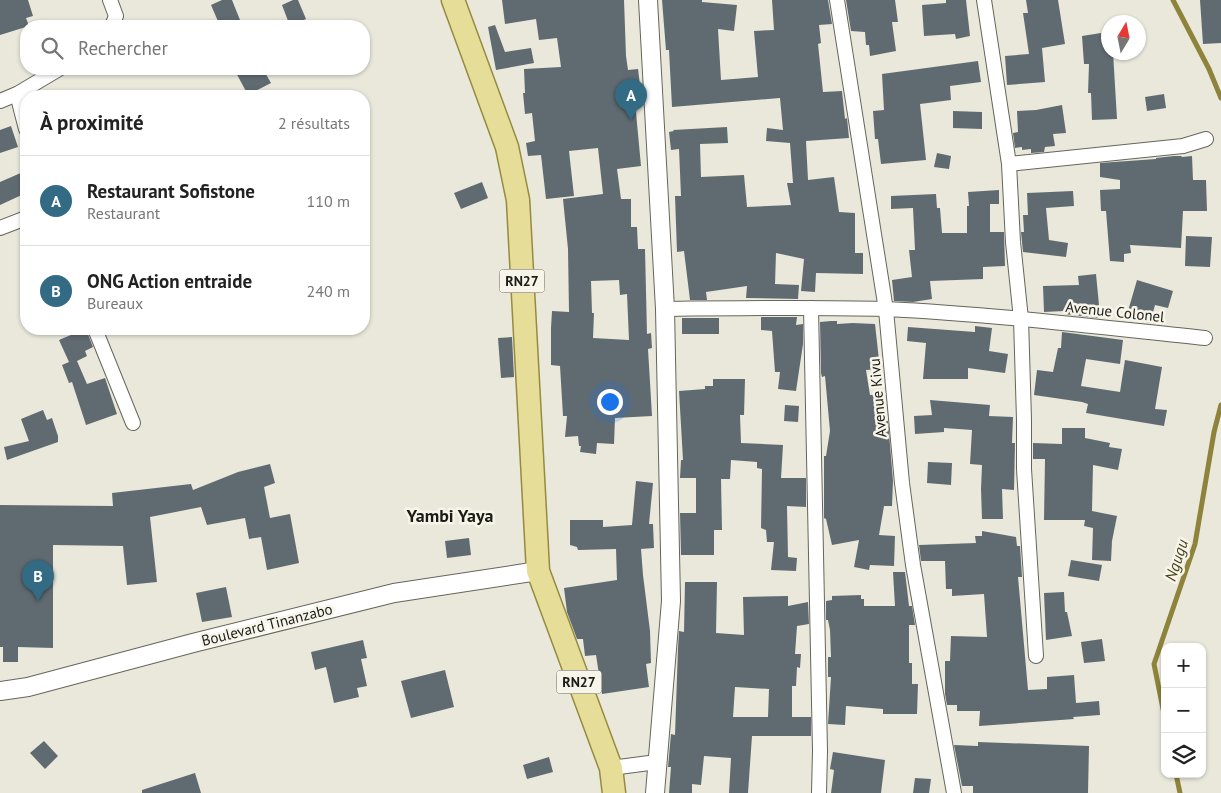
<!DOCTYPE html>
<html lang="fr">
<meta charset="utf-8">
<style>
:root{--surface:#fff;--page:#f6f6f6;--text:#222;--muted:#767676;--line:#e0e0e0;--accent:#336a84}
body{margin:0;font-family:"PT Sans",sans-serif;background:var(--page);color:var(--text)}
.controls{position:absolute;right:15px;bottom:15px;display:grid;overflow:hidden;border-radius:10px;box-shadow:0 1px 4px #0004}
.controls button{width:45px;height:45px;display:grid;place-items:center;padding:0;border:0;border-bottom:1px solid var(--line);background:var(--surface);color:var(--text);font:25px sans-serif}
.compass{position:absolute;left:1101px;top:15px;width:45px;height:45px;border-radius:50%;background:var(--surface);box-shadow:0 1px 4px #0004;rotate:10deg}
.you{position:absolute;left:609px;top:401px;width:18px;height:18px;margin:-12px;border:4px solid #fff;border-radius:50%;background:#1a73e8;box-shadow:0 0 0 8px #1a73e833}
.badge{display:grid;place-items:center;width:32px;height:32px;border-radius:50%;background:var(--accent);color:#fff;font-size:16px;font-weight:700}
.pin{position:absolute;translate:-50% -41px;filter:drop-shadow(0 1px 2px #0008)}
.pin::after{content:'';position:absolute;top:26px;width:18px;height:15px;background:inherit;clip-path:polygon(0 0,100% 0,50% 100%)}
.list{margin:0;padding:0;list-style:none}
h2{display:flex;justify-content:space-between;align-items:center;height:65px;margin:0;padding:0 20px;font-size:21px}
h2 small{font-size:16px;font-weight:400;color:var(--muted)}
.list li{display:grid;grid-template-columns:32px 1fr auto;gap:15px;align-items:center;box-sizing:border-box;height:90px;padding:0 20px;border-top:1px solid var(--line)}
.list b{display:block;font-size:19px;white-space:nowrap}
.list p{margin:0;font-size:16px;white-space:nowrap;color:var(--muted)}
.list em{font-size:16px;font-style:normal;color:var(--muted)}
.icon{flex:none;width:28px;height:28px;fill:none;stroke:currentColor;stroke-width:2;stroke-linecap:round;stroke-linejoin:round}
.map{position:relative;flex:none;width:1221px;height:793px;overflow:hidden}
.search{position:absolute;background:var(--surface);box-shadow:0 1px 4px #0004;left:20px;top:20px;width:350px;height:55px;display:flex;align-items:center;gap:12px;box-sizing:border-box;padding:0 18px;border-radius:20px;color:var(--muted);font-size:19px}
.panel{position:absolute;background:var(--surface);box-shadow:0 1px 4px #0004;left:20px;top:90px;width:350px;height:245px;border-radius:20px}
.map>svg:first-child{display:block}
.lines{fill:none;stroke-linecap:round;stroke-linejoin:round}
.stream{stroke:#8d833a;stroke-width:5}
.building{fill:#606b71;fill-rule:evenodd}
.minor-casing{stroke:#66655a;stroke-width:16}
.tertiary-casing{stroke:#66655a;stroke-width:20}
.primary-casing{stroke:#958b3f;stroke-width:25}
.minor{stroke:#fff;stroke-width:14}
.tertiary{stroke:#fff;stroke-width:18}
.primary{stroke:#e6dd98;stroke-width:22}
.labels{text-anchor:middle;stroke-width:5;stroke-linejoin:round;paint-order:stroke}
.shield{fill:#f7f5e9;stroke:#5e5d56;stroke-width:1}
.shield-label{font-size:14px;font-weight:bold;fill:#1c1c17}
.street-label{font-size:15px;fill:#1c1c17;stroke:#f7f5e9}
.water-label{font-size:16px;font-style:italic;fill:#484218;stroke:#f7f5e9}
.quarter-label{font-size:18px;font-weight:bold;fill:#1c1c17;stroke:#f7f5e9}
</style>
<div class="map">
<svg width="1221" height="793" viewBox="0 0 1221 793">
<rect width="100%" height="100%" fill="#e9e8db"/>
<g class="lines">
<!-- stream -->
<g class="stream">
<polyline points="1173,0 1209,69 1221,98"/>
<polyline points="1165,719 1154,664 1195,544 1214,432 1221,405"/>
<polyline points="1176,774 1180,793"/>
</g>
</g>
<!-- building -->
<g class="building">
<polygon points="0,0 28,0 33,16 26,18 29,26 0,35"/>
<polygon points="222,0 232,0 240,20 226,26 220,26 211,5"/>
<polygon points="293,0 298,0 306,19 290,26 282,5"/>
<path d="M502,0h122l2,56 2,14 10,-1 4,32 -7,1 6,64 -24,3 4,30h10v28h6l1,22h7l2,85 4,-1 1,15 -4,1 4,67 -37,2 -1,26 -17,-1 -1,11 -16,-2 1,-6h-2l-1,-10 -13,1 2,-21h-4l-3,-50 -9,-1v-37l1,-17 17,1 -1,-63 -5,-50 40,-5 -5,-46 -29,3 5,45 -28,3 -5,-44 -13,1 -2,-13 9,-2 -3,-28 -7,1 -2,-21h2l-1,-24 37,-2 -4,-29 -18,2 -3,-21 -31,5zM619,280l1,15 7,-1 2,46 -36,-2 1,-25h-2l-1,-32z"/>
<polygon points="662,0 702,0 702,2 737,5 734,31 718,29 721,80 758,77 754,31 774,30 772,0 828,0 832,24 819,25 821,43 818,44 823,92 842,91 845,119 847,118 849,138 806,141 808,180 834,177 839,212 855,213 855,253 863,253 863,274 816,273 815,292 801,291 804,259 776,253 775,284 799,285 798,299 746,298 747,286 706,292 707,300 690,300 684,251 677,252 675,196 681,196 679,149 671,150 669,132 674,131 673,130 727,127 728,143 700,144 701,177 744,175 747,207 791,205 787,183 793,183 790,143 766,141 767,128 783,130 780,98 672,107 669,50 666,50"/>
<polygon points="846,0 895,0 898,22 892,22 896,51 870,56 869,45 866,45 865,32 851,31"/>
<polygon points="946,0 966,0 970,36 956,39 955,34 924,36 922,5 946,3"/>
<polygon points="1026,0 1058,0 1065,44 1042,48 1045,82 1007,85 1005,56 1029,54 1023,13 1028,13"/>
<polygon points="1200,0 1221,0 1221,43 1203,44"/>
<polygon points="495,25 505,52 531,48 534,63 496,70 488,27"/>
<polygon points="1101,33 1103,44 1108,44 1108,52 1113,52 1117,119 1092,120 1091,93 1088,93 1089,64 1084,64 1082,36"/>
<polygon points="978,61 981,82 950,86 951,100 920,104 926,160 881,164 878,139 875,139 873,111 884,110 882,74"/>
<polygon points="234,69 263,69 271,83 248,95"/>
<polygon points="1164,94 1166,108 1147,111 1145,97"/>
<polygon points="1062,105 1066,133 1053,134 1055,146 1045,147 1044,152 1031,153 1031,149 1022,150 1022,147 1015,148 1013,133 1018,132 1017,111 1036,110"/>
<polygon points="953,111 982,112 982,129 953,128"/>
<polygon points="11,126 18,147 0,153 0,130"/>
<polygon points="937,153 951,156 949,169 934,167"/>
<polygon points="1174,156 1181,156 1182,157 1192,156 1193,180 1206,180 1207,211 1183,211 1181,248 1130,245 1131,253 1124,254 1124,262 1110,261 1106,211 1101,211 1100,190 1120,189 1120,180 1100,177 1100,163 1156,159 1156,158"/>
<polygon points="23,172 26,179 26,193 0,205 0,182"/>
<polygon points="482,182 488,198 461,209 454,193"/>
<polygon points="999,190 999,204 990,204 990,232 1004,232 1005,266 983,267 983,279 930,281 932,299 913,302 894,301 892,280 912,277 909,250 915,250 913,208 891,209 891,196 936,194 937,208 940,208 942,233 967,233 967,206 969,206 968,192"/>
<polygon points="1073,191 1074,206 1046,208 1049,240 1068,243 1066,257 1023,252 1021,232 1024,232 1023,215 1028,215 1027,193"/>
<polygon points="1186,236 1212,237 1210,267 1185,266"/>
<polygon points="1096,274 1099,305 1098,318 1064,314 1064,311 1044,312 1043,286 1079,285 1078,276"/>
<polygon points="1137,280 1173,291 1168,308 1155,305 1150,323 1126,318"/>
<polygon points="761,317 797,317 796,325 803,324 803,344 796,391 778,389 780,372 775,372 772,331 761,330"/>
<rect x="682" y="318" width="37" height="16"/>
<polygon points="831,321 837,321 837,324 853,323 875,324 880,369 866,370 870,395 883,394 886,421 888,421 893,481 892,506 884,506 879,535 895,536 894,566 870,565 869,570 854,567 859,540 832,545 826,519 824,518 824,456 826,456 830,431 825,376 822,377 821,373 820,322"/>
<polygon points="975,326 992,328 989,351 1008,354 1005,373 968,368 968,379 923,379 926,343 907,341 908,327 975,332"/>
<polygon points="85,329 86,329 93,347 85,351 87,356 77,361 87,384 105,378 117,414 86,425 72,382 69,383 62,365 69,362 59,340"/>
<polygon points="1062,332 1123,340 1120,364 1086,359 1081,386 1120,392 1125,360 1162,367 1155,409 1167,410 1164,426 1086,413 1088,404 1082,402 1034,395 1037,370 1053,372 1058,348 1061,348"/>
<polygon points="512,337 514,377 501,378 498,338"/>
<polygon points="713,379 745,379 744,415 740,415 741,443 783,445 781,478 806,478 806,507 787,506 788,557 797,558 796,571 771,570 774,542 767,542 766,530 761,528 762,469 757,468 757,462 731,460 730,479 721,479 722,530 714,530 714,555 681,555 680,513 696,513 696,478 680,478 681,460 683,460 679,391 705,389 705,386 713,386"/>
<polygon points="930,400 990,405 989,416 1013,417 1012,443 1015,443 1014,490 1002,489 1003,519 982,519 981,489 982,465 970,464 972,430 944,428 944,432 915,434 914,416 932,415"/>
<polygon points="785,405 799,406 798,422 784,421"/>
<polygon points="43,410 47,420 52,418 58,436 58,442 7,460 4,447 29,441 21,419"/>
<polygon points="1062,428 1085,428 1085,438 1110,443 1109,447 1122,449 1118,470 1093,465 1092,511 1117,516 1112,541 1111,561 1092,560 1093,528 1084,526 1085,520 1044,520 1045,459 1033,459 1033,443 1062,444"/>
<polygon points="928,462 952,463 951,485 927,483"/>
<polygon points="270,464 275,483 264,487 270,518 290,514 299,563 267,570 261,537 249,539 245,518 207,525 201,507 150,517 157,582 127,585 123,546 53,545 53,648 18,647 18,662 3,662 3,647 0,647 0,505 113,506 112,493 191,484 193,490 238,472"/>
<polygon points="636,481 653,483 649,524 653,524 654,548 641,549 643,575 650,631 651,663 646,664 649,687 602,694 596,655 585,656 583,639 577,639 567,612 564,588 617,580 616,549 578,550 577,547 570,545 570,520 603,520 603,527 632,525"/>
<polygon points="982,531 1016,537 1017,546 1020,546 1022,577 1018,577 1028,690 1047,689 1047,677 1074,675 1076,703 1099,701 1100,715 1073,717 1074,719 979,726 980,711 957,711 957,705 947,705 945,694 945,661 950,661 951,636 987,637 984,594 952,596 952,589 946,589 945,561 921,561 919,545 976,543 975,536 982,536"/>
<polygon points="469,538 471,555 447,558 445,541"/>
<polygon points="1071,560 1102,565 1099,581 1068,576"/>
<polygon points="893,572 905,572 909,606 912,606 915,625 909,625 909,663 912,663 912,684 918,684 917,714 883,714 883,709 846,706 845,725 828,724 831,677 828,677 828,657 831,657 830,630 828,620 826,620 826,601 832,600 832,596 861,595 861,599 864,599 864,606 895,606"/>
<path d="M685,582h32l-1,51 28,2 -1,-38 45,-1v10l20,-4 1,22 -12,2 -2,28h6l-1,14 -3,-1 -1,19h-4v31h19v19h-59l-4,57h-19l2,-35 -27,-2 -3,29 -9,-1v9h-23l2,-26h-3l3,-33 4,1 3,-87 1,-17 5,1zM735,687l34,2 -1,28h-35z"/>
<polygon points="226,587 232,617 202,622 196,593"/>
<polygon points="1064,592 1065,612 1067,612 1072,636 1046,640 1044,593"/>
<polygon points="1102,639 1105,661 1084,663 1081,642"/>
<polygon points="363,640 367,658 361,659 367,686 357,688 359,697 334,703 326,667 315,670 311,652"/>
<polygon points="445,670 454,707 411,718 401,681"/>
<polygon points="44,741 58,756 45,769 30,753"/>
<polygon points="978,742 1089,746 1088,793 973,793 973,786 962,786 954,745 978,746"/>
<polygon points="833,752 885,760 881,793 831,793 834,770 830,769"/>
<polygon points="549,757 553,772 527,779 523,765"/>
<polygon points="195,773 201,793 142,793 142,790"/>
<polygon points="915,778 931,779 929,793 913,793"/>
</g>
<g class="lines">
<defs>
<g id="minor">
<polyline points="110,0 116,16 112,26"/>
<polyline points="837,0 886,310 902,483 913,565 954,793"/>
<polyline points="984,0 1009,164 1013,242 1021,319 1024,420 1024,469 1036,656"/>
<polyline points="17,94 26,129"/>
<polyline points="0,101 17,94 59,69"/>
<polyline points="1009,164 1183,146 1206,139"/>
<polyline points="0,228 26,218"/>
<polyline points="811,308 820,751 819,793"/>
<path d="M665,309c74,-1 147,-2 220,0 107,5 214,18 320,29"/>
<polyline points="95,329 133,423"/>
<polyline points="611,768 657,762"/>
</g>
<g id="tertiary">
<polyline points="648,0 665,309 671,601 655,793"/>
<polyline points="0,691 28,687 193,643 394,593 538,571"/>
</g>
<polyline id="primary" points="453,0 507,147 518,200 538,571 611,768 614,793"/>
</defs>
<!-- minor casing -->
<use href="#minor" class="minor-casing"/>
<!-- tertiary casing -->
<use href="#tertiary" class="tertiary-casing"/>
<!-- primary casing -->
<use href="#primary" class="primary-casing"/>
<!-- minor -->
<use href="#minor" class="minor"/>
<!-- tertiary -->
<use href="#tertiary" class="tertiary"/>
<!-- primary -->
<use href="#primary" class="primary"/>
</g>
<g class="labels">
<!-- shield labels -->
<g class="shield">
<rect x="499.5" y="269.5" width="45" height="23" rx="4"/>
<rect x="556.5" y="670.5" width="45" height="23" rx="4"/>
</g>
<g class="shield-label">
<text x="522" y="286">RN27</text>
<text x="579" y="687">RN27</text>
</g>
<!-- street labels -->
<g class="street-label">
<text transform="translate(1115 312) rotate(6)" y="5">Avenue Colonel</text>
<text transform="translate(878 398) rotate(-95)" y="5">Avenue Kivu</text>
<text transform="translate(267 625) rotate(-14)" y="5">Boulevard Tinanzabo</text>
</g>
<!-- water labels -->
<g class="water-label">
<text transform="translate(1176 560) rotate(-72)" y="6">Ngugu</text>
</g>
<!-- quarter labels -->
<g class="quarter-label">
<text x="450" y="522">Yambi Yaya</text>
</g>
</g>
</svg>
<div class="controls">
<button>+</button>
<button>−</button>
<button><svg class="icon" aria-label="layers" viewBox="0 0 24 24"><path d="M12 4l9 5-9 5-9-5zM3 14l9 5 9-5"/></svg></button>
</div>
<svg class="compass" viewBox="-18 -18 36 36"><path d="M0-13l5 13h-10z" fill="#e53935"/><path d="M0 13l5-13h-10z" fill="#767676"/></svg>
<div class="you"></div>
<div class="pin badge" style="left:631px;top:120px">A</div>
<div class="pin badge" style="left:38px;top:601px">B</div>
<div class="search"><svg class="icon" aria-label="search" viewBox="0 0 24 24"><circle cx="10" cy="10" r="6"/><path d="M15 15l6 6"/></svg>Rechercher</div>
<section class="panel">
<h2>À proximité<small>2 résultats</small></h2>
<ul class="list">
<li><span class="badge">A</span><div><b>Restaurant Sofistone</b><p>Restaurant</p></div><em>110 m</em></li>
<li><span class="badge">B</span><div><b>ONG Action entraide</b><p>Bureaux</p></div><em>240 m</em></li>
</ul>
</section>
</div>
